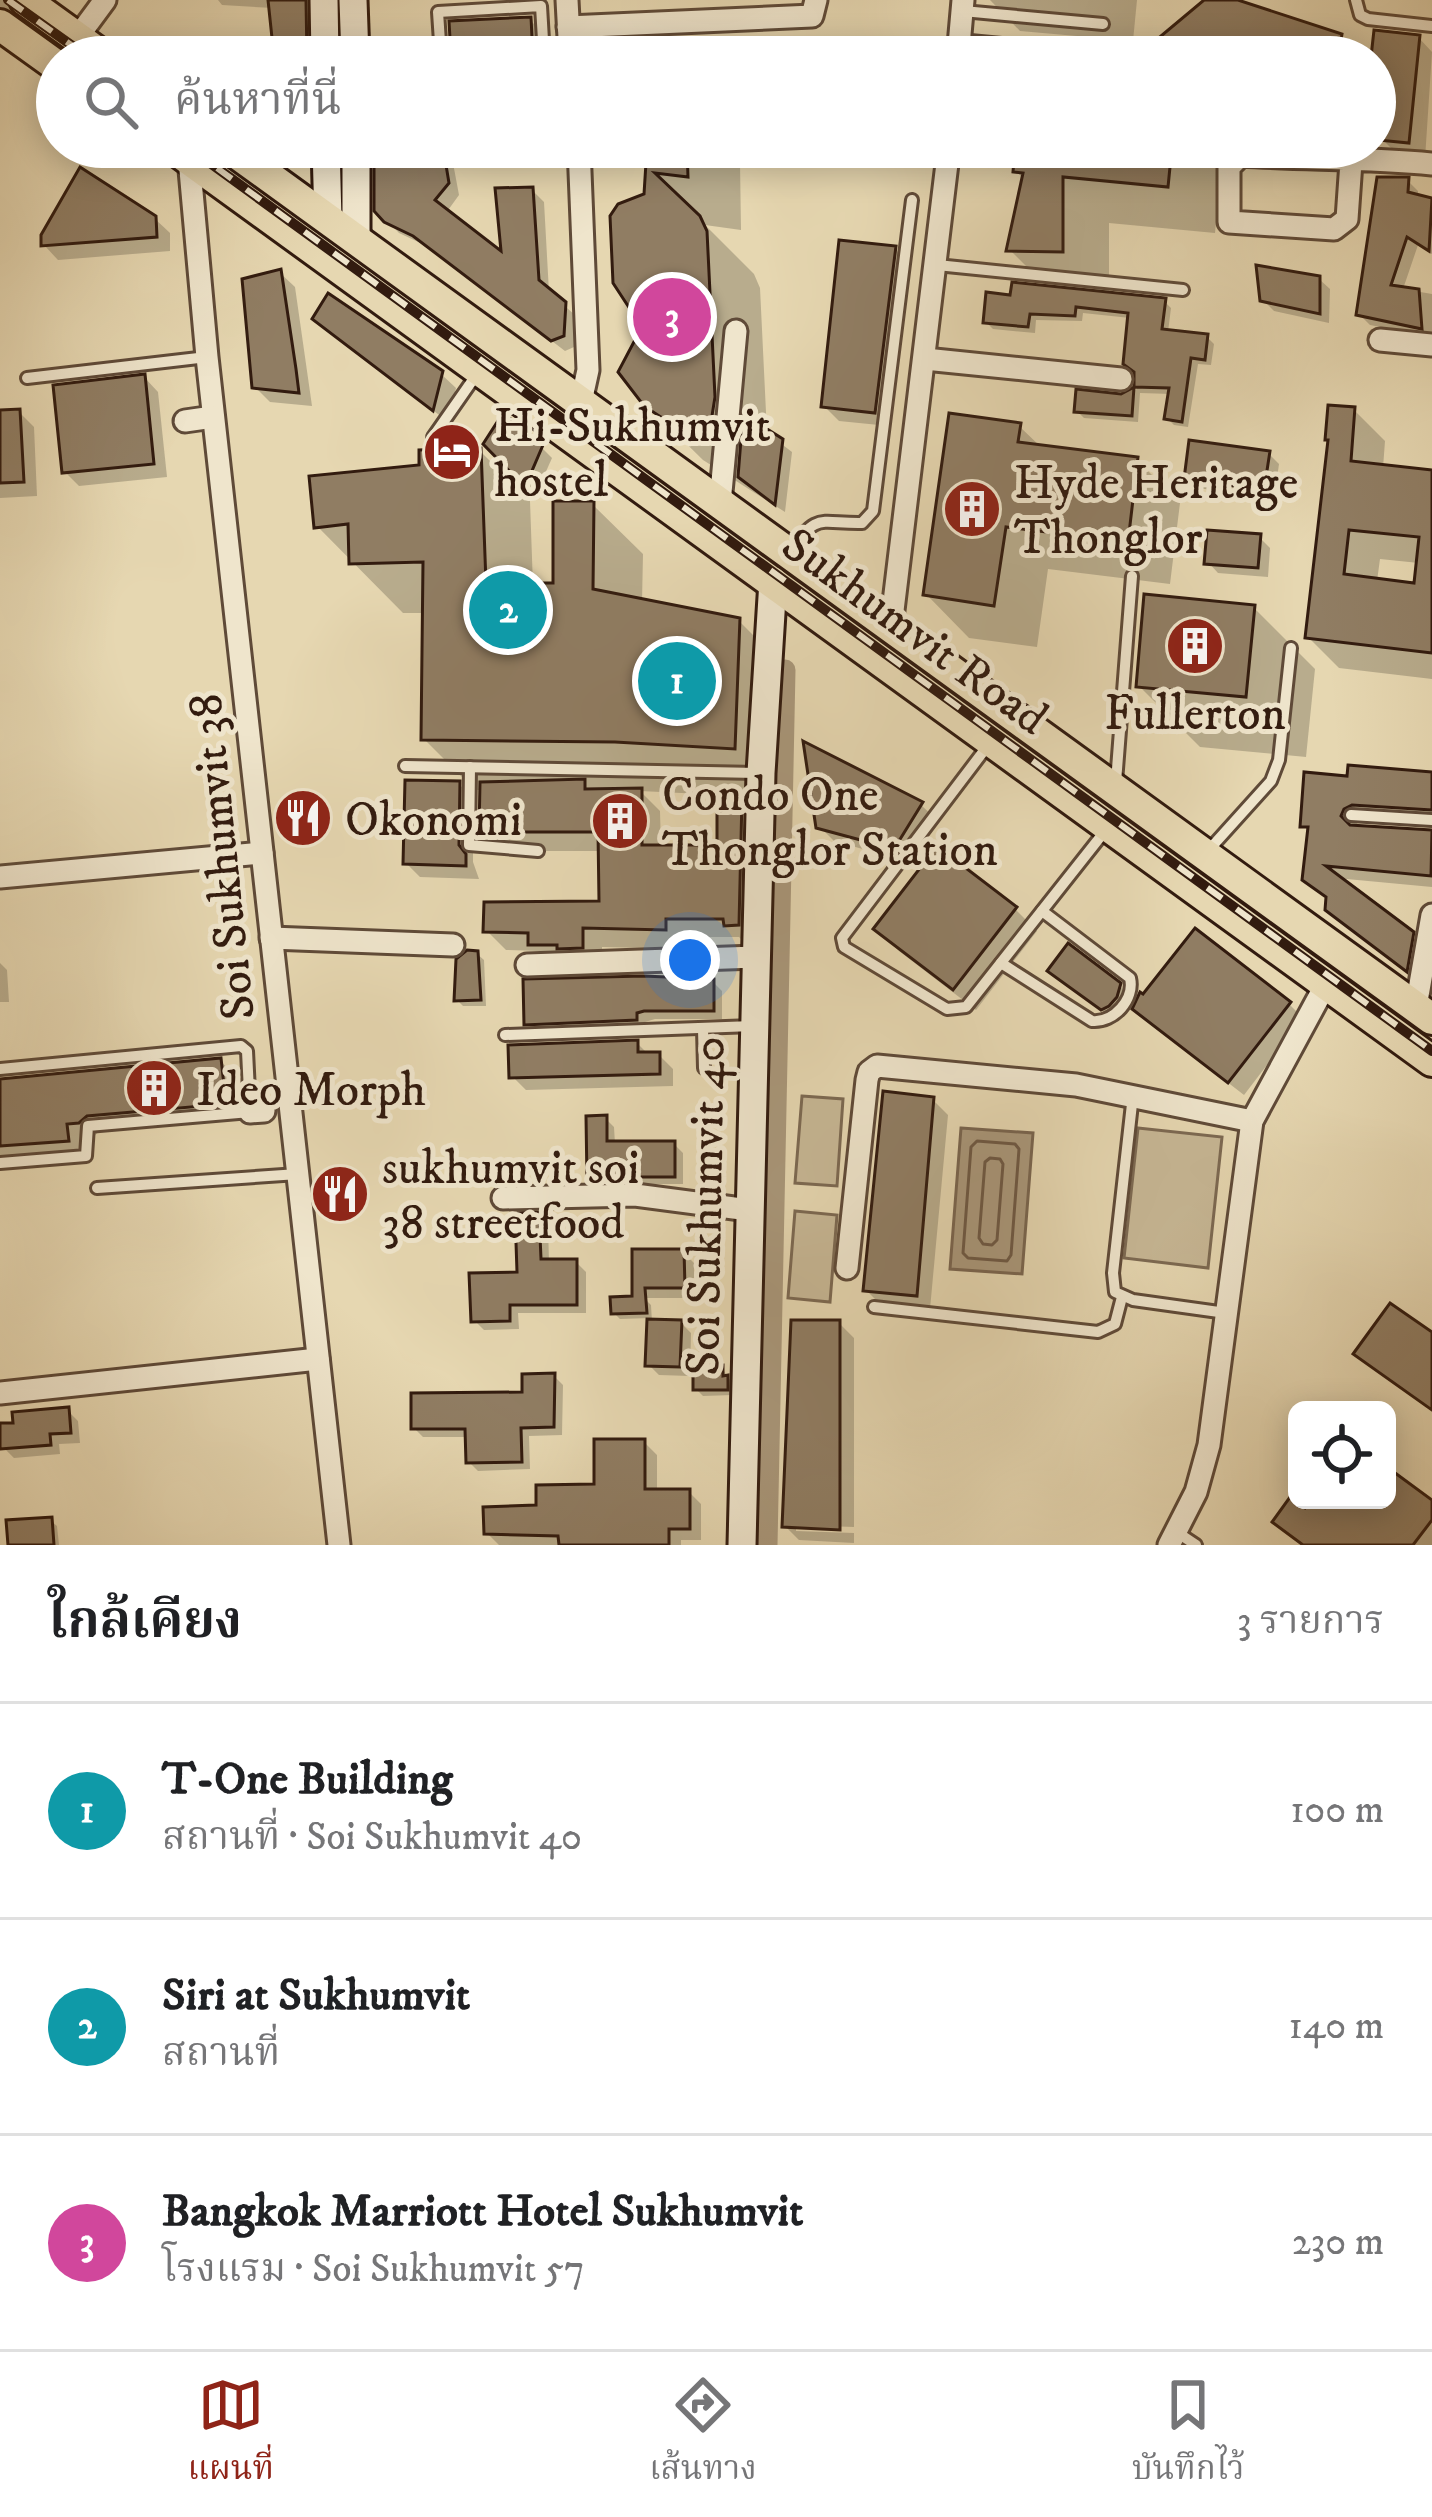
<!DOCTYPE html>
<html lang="th">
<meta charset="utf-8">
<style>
:root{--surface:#fff;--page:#f2f2f2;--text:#202124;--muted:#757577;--line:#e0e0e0;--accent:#8f2418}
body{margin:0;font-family:"IM FELL DW Pica","Noto Serif Thai",serif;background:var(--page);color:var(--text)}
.controls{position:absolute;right:36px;bottom:36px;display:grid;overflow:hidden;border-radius:18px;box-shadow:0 6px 30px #0003}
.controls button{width:108px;height:108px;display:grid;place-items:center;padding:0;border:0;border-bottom:3px solid var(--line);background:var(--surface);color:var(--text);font:60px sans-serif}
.you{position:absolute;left:690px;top:960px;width:42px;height:42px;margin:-30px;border:9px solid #fff;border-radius:50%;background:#1a73e8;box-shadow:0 0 0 18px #1a73e833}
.badge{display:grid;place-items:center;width:78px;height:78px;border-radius:50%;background:var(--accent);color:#fff;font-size:39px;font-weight:700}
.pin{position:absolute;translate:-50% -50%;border:6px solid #fff;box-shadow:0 3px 12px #0006}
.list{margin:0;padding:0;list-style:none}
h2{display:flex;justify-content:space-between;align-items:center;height:156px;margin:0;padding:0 48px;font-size:51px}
h2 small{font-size:39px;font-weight:400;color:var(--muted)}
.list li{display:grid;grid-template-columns:78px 1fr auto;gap:36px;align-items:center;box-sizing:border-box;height:216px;padding:0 48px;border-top:3px solid var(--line)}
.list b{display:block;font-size:45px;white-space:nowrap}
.list p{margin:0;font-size:39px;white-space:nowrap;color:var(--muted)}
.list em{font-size:39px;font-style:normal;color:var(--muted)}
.icon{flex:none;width:66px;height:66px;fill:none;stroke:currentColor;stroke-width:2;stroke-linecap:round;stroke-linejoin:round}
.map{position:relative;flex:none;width:1432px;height:1545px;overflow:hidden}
.search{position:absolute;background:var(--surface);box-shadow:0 6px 30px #0003;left:36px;right:36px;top:36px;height:132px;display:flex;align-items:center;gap:30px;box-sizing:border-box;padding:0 42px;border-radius:66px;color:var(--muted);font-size:45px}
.sheet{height:804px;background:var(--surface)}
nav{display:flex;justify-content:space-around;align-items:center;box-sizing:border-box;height:168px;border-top:3px solid var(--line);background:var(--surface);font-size:33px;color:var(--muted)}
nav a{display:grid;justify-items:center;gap:6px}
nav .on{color:var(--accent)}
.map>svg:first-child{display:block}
.green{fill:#c7b795;stroke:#7c6952;stroke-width:3}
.water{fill:#a9977a;stroke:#79654f;stroke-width:3}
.shadow{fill:#0003;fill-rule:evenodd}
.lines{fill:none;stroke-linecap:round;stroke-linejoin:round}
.shore{stroke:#6e5944;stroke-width:3}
.canal{stroke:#a9977a;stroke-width:21}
.building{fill:#907d63;stroke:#321b0f;stroke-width:3;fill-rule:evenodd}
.lane-casing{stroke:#5f4a38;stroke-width:16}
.street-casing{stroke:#5f4a38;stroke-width:27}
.secondary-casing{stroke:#321b0f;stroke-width:33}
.primary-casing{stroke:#321b0f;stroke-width:36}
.lane{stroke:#efe5cc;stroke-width:10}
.street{stroke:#efe5cc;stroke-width:21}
.secondary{stroke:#efe5cc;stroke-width:27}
.primary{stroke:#e6d7b1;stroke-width:30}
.rail-casing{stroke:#321b0f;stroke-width:10}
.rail{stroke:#efe5cc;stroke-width:6;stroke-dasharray:18;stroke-linecap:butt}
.labels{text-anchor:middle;stroke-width:10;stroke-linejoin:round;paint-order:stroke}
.poi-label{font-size:48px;fill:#321b0f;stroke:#efe5cc;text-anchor:start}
.street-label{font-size:48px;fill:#321b0f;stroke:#efe5cc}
</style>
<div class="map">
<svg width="1432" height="1545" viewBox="0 0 1432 1545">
<rect width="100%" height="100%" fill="#e6d7b1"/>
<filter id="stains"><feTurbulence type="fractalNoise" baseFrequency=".00167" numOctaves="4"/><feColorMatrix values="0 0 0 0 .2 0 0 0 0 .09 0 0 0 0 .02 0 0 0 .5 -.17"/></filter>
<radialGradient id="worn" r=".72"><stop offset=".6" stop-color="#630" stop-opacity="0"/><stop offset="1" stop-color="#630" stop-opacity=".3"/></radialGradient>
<!-- green -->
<g class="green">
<polygon points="802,1096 843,1099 837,1186 795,1183"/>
<polygon points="1138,1128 1222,1137 1208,1268 1124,1258"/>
<polygon points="795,1211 837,1215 830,1302 788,1298"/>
</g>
<!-- water -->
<polygon class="water" points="961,1128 1033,1133 1022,1274 950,1269"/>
<!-- shadow -->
<g class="shadow">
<polygon points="0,0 29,0 22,4 21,21 9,20 0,26"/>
<polygon points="218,0 325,0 324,57 277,57 273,8 222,5"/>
<polygon points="990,0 1137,0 1133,41 1020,31"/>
<polygon points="1209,0 1229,0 1340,37 1357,57 1164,57 1154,46"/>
<polygon points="530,20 552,42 553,57 454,57"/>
<polygon points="1419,38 1432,52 1425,159 1399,156 1382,139 1383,125 1375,124 1374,57"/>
<polygon points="641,46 652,57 588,57 588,48"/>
<polygon points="258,147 331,147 325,175 292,152 283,164"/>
<polygon points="374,147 450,147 459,195 446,213 504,257 532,190 544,202 549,292 576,316 574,347 565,351 429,247 399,233 377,210"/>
<polygon points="650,147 726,147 740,162 741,230 705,225 754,274 760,288 767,433 792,452 785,512 703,460 646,404 635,352"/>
<polygon points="1018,147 1223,147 1215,233 1109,223 1109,295 1164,301 1171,308 1168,332 1207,337 1214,344 1211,365 1198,364 1188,427 1174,425 1167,418 1171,394 1140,393 1138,422 1084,418 1077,411 1137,389 1130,318 1083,313 1082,321 1036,320 1035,333 993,329 986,322 1013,298 1049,289 1010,250 1025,180 1016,171"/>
<polygon points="1407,180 1418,191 1418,198 1432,201 1432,254 1418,245 1403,289 1432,294 1432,337 1370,325 1359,314"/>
<polygon points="154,218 170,233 170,251 58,260 44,245"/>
<polygon points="895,249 910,264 889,426 839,421 824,406"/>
<polygon points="280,273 295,287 312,406 270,402 255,387"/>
<polygon points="1319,279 1330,289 1329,323 1274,311 1263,300"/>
<polygon points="316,318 441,374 456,388 448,422"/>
<polygon points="144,377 158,392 167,477 79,486 65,472"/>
<path d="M1354,410l31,31 -2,27 49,5v206l-93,-11 -31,-31zM1380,559l39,4 -3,23 -39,-5z"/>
<polygon points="19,412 34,427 37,496 0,498 0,413"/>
<polygon points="1019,426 1042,448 1137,460 1180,503 1170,584 1048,569 1037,647 969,638 926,594"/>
<polygon points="487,443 541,447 552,458 536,494"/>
<polygon points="480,451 530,501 533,586 556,586 592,504 643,554 642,602 739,621 790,672 784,798 640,791 660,811 661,848 720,848 741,801 761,821 746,944 739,937 684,937 684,949 602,947 602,967 551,964 539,951 506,950 486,930 602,904 601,851 502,851 482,831 482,790 475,790 424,739 425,613 403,613 317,526 422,468"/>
<polygon points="1268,453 1279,464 1274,499 1198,488 1187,478"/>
<polygon points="1259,537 1270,548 1268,577 1218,573 1208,562"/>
<polygon points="1254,608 1315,669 1306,757 1200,747 1139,686"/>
<polygon points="1432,775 1432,821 1361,818 1354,828 1432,833 1432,887 1336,878 1426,948 1420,982 1342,922 1329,899 1305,878 1310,832 1303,825 1350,779"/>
<polygon points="459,784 473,799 473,862 479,879 420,877 406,863"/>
<polygon points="921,805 936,819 909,862 834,841 819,826"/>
<polygon points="1015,909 1037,931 976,1010 899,951 877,929"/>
<polygon points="477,954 484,960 486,1006 463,1006 457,1000"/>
<polygon points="0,963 7,970 9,1002 0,1002"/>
<polygon points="1051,971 1119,985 1130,997 1114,1019"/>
<polygon points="713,982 722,991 722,1019 655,1019 645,1022 646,1029 536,1033 527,1023"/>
<polygon points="1289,1004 1303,1018 1244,1095 1151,1023"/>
<polygon points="637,1043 649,1055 659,1055 673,1069 673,1086 526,1090 512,1076"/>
<polygon points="220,1061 235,1075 239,1118 101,1130 94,1136 80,1138 82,1155 0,1161 0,1081"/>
<polygon points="933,1100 948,1115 930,1309 881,1305 866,1290"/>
<polygon points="605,1118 614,1127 615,1144 674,1144 683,1153 683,1184 616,1184 616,1188 599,1189 590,1180"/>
<polygon points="538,1215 548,1225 549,1262 576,1262 586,1272 586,1313 518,1313 519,1329 484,1330 474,1320 520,1275"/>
<polygon points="683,1252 694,1263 694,1298 645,1298 635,1287"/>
<polygon points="644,1298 651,1305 652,1322 681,1323 691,1333 690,1376 659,1375 648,1364 650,1318 620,1319 614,1313"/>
<polygon points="839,1323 854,1338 854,1527 796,1525 796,1531 854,1533 854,1543 799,1540 785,1526"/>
<polygon points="722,1368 733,1385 733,1395 703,1396 696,1389"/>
<polygon points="554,1376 563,1385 562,1435 529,1436 530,1469 478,1471 469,1462 469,1437 423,1437 414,1428 525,1395"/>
<polygon points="67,1410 78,1421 80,1443 59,1444 60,1454 14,1458 3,1447"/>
<polygon points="644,1442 657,1455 657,1492 689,1492 701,1504 701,1540 681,1540 681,1545 499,1545 487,1533 539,1508 597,1487"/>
<polygon points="1387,1470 1432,1504 1432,1545 1303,1545 1276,1521 1305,1512 1315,1500 1387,1500"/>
<polygon points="50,1520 57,1526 59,1545 11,1545"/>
</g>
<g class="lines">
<!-- shore -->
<g class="shore">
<polygon points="977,1141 1015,1144 1019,1149 1011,1255 1007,1261 968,1258 963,1253 971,1147"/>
<polygon points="990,1158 1000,1159 1003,1164 997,1240 992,1245 983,1244 979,1238 985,1162"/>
</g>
<!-- canal -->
<polyline class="canal" points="767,1545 785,670"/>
</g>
<!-- building -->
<g class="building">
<polygon points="268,0 306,0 307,57 274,57"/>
<polygon points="1204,0 1238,0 1342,34 1338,57 1178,57 1149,46"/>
<polygon points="531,17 533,57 451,57 449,21"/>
<polygon points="1374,30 1420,35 1409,143 1378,140 1382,111 1375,110 1375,57 1371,57"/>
<polygon points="374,147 443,147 449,183 435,200 501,251 495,188 533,187 539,280 566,302 564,336 551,341 413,236 384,222 374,211"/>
<polygon points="647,147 687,147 688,177 655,173 700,216 707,231 715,397 708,441 699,442 644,406 618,372 636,338 630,309 613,283 610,216 618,204 644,194"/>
<polygon points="1015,147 1172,147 1168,187 1063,177 1063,252 1006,251 1023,173 1013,172"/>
<polygon points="80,167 156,216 157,237 41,246 41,235"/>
<polygon points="1377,177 1409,177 1408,192 1432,198 1429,251 1407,237 1391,285 1419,289 1422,329 1356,315"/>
<polygon points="839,240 896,246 875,413 821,407"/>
<polygon points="1256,265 1320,276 1320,314 1260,301"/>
<polygon points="281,269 296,369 299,393 252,388 242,279"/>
<polygon points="1012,282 1166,298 1162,329 1208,334 1205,360 1191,358 1182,422 1164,419 1169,388 1134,387 1132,416 1074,412 1076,389 1121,394 1134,387 1134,372 1123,364 1128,313 1076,307 1075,316 1030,314 1028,327 983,323 986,292 1010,295"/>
<polygon points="328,293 443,371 433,411 312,319"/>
<polygon points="145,374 154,464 62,473 53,385"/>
<path d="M1328,405l27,2 -4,54 81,9v183l-127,-15 23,-198h-3zM1349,530l70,7 -5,46 -70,-9z"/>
<polygon points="20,409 24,482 0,483 0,410"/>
<polygon points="503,413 543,445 525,487 483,444"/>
<polygon points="949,413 1021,423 1018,442 1138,457 1128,542 1006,527 994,606 923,595"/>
<polygon points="743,414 783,439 775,505 738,477"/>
<polygon points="1189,440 1270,451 1264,490 1184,479"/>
<polygon points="481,448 486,583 553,583 553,501 594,501 593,589 740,618 735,749 615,742 421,740 423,562 349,564 348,524 314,528 309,476 419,465 419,450"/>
<polygon points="1207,530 1261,534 1258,568 1204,564"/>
<polygon points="1144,594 1255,605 1246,697 1136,687"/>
<polygon points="803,741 923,802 894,849 816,828"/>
<polygon points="1348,765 1432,772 1432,810 1352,805 1344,809 1341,816 1350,825 1432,830 1431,876 1326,866 1414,932 1407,972 1325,910 1326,897 1302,880 1308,827 1300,827 1304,772 1347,776"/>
<polygon points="585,779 585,789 642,788 642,845 717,845 717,799 742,798 739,925 724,926 723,919 666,919 666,930 583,928 583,948 557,949 557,945 528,945 528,933 483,932 484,902 599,901 598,832 479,832 480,782"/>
<polygon points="405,780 460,781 459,845 466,854 466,866 403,864"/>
<polygon points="937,846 1017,907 953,990 873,929"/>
<polygon points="1195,928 1291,1002 1228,1083 1132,1009 1140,992 1143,994"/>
<polygon points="1068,943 1121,983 1117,997 1109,1006 1101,1010 1047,971"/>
<polygon points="467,950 478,951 481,1000 454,1001 456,959"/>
<polygon points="643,976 714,979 714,1011 644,1011 637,1013 637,1020 524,1025 523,979"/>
<polygon points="638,1040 638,1052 660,1052 660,1074 509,1078 508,1045"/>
<polygon points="221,1058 226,1104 87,1116 79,1123 67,1124 69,1141 0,1146 0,1079"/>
<polygon points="883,1091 934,1097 917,1296 863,1291"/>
<polygon points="607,1115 607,1141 675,1141 675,1177 608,1177 608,1181 587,1181 586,1116"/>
<polygon points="539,1212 541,1259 577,1259 577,1305 510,1305 510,1321 471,1322 469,1273 517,1272 515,1213"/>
<polygon points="632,1249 684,1249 685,1288 645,1288 647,1313 611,1314 610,1297 632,1296"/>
<polygon points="1390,1303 1432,1332 1432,1410 1353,1354"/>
<polygon points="647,1319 682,1320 680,1367 645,1366"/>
<polygon points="791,1320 840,1320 840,1530 782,1527"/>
<polygon points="723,1365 723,1376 728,1375 728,1390 693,1390 693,1366"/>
<polygon points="555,1373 554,1427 521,1428 522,1462 466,1463 465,1429 411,1429 411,1393 522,1392 522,1374"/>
<polygon points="69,1407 71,1433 50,1434 51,1445 0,1449 0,1423 13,1423 12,1412"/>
<polygon points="594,1439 645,1439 645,1489 690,1489 690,1529 669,1529 669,1545 559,1545 558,1536 484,1534 483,1507 536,1505 536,1485 594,1484"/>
<polygon points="1387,1467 1432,1500 1432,1520 1413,1545 1303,1545 1272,1522 1290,1497 1305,1508 1311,1500 1387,1500"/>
<polygon points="52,1517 54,1545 8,1545 6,1520"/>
</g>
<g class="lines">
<defs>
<g id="lane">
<polyline points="1356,0 1360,15 1368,19 1432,26"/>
<polyline points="963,11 1103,24"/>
<polyline points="960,40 1130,56"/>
<polyline points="441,57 438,12 541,6 544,57"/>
<polyline points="937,265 1183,290"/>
<polyline points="27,378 207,357"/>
<polyline points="433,437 479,371"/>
<path d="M791,551c26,-40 30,-27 71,-28l11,-12 39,-311"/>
<polyline points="989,744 842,938 844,947 947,1009 966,1007 1105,831"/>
<polyline points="405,766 757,773"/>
<polyline points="470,767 469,845 538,851"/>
<polyline points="1116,782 1132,576"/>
<polyline points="1351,815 1432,820"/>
<polyline points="1207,852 1271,781 1279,760 1291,648"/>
<path d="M1001,963l91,58c22,2 43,-22 38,-43l-88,-67"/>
<polyline points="703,1029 704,1068"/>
<polyline points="505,1035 753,1026"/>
<polyline points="0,1069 241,1046 247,1051 250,1112 88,1126 86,1156 0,1163"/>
<polyline points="1133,1095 1113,1273 1115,1292 1133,1300 1226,1313"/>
<polyline points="97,1188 298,1174"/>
<polyline points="874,1307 1098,1332 1115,1324 1122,1297"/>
<polyline points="1178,1533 1196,1545"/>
</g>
<g id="street">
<polyline points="567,0 570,57"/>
<polyline points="568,27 812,16 816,0"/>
<polyline points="77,38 105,0"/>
<polyline points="958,57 963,0"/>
<polyline points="579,147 588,370 581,402"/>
<polyline points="189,159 207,357 339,1545"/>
<path d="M1351,162l-4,57 -13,10 -105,-7v-55l12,-12c64,4 128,3 191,9"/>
<polyline points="1380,340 1432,345"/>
<polyline points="925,359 1121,379"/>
<polyline points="185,421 213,417"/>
<polyline points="720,503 736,331"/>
<polyline points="891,627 949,147"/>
<polyline points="0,877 262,853"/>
<polyline points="271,938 453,945"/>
<polyline points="527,965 756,957"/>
<polyline points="1416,1007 1432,915"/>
<polyline points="250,1112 264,1111"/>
<polyline points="503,1198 635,1195 749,1210"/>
<polyline points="847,1268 867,1080 869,1072 877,1066 1076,1085 1252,1121"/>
<polyline points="0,1393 318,1359"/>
<polyline points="1169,1545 1196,1492 1209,1445 1252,1121 1326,984"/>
</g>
<g id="secondary">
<polyline points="324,0 325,57"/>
<polyline points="353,0 355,57"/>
<polyline points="326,147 328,219"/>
<polyline points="356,147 356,239"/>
<polyline points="742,1545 761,773 773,581"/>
</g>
<g id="primary">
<polyline points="25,0 104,57"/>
<polyline points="0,25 57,66"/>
<polyline points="172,147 1432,1061"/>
<polyline points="228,147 1432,1019"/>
</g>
</defs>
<!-- lane casing -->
<use href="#lane" class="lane-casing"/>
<!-- street casing -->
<use href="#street" class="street-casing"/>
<!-- secondary casing -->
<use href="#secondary" class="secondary-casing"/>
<!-- primary casing -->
<use href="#primary" class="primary-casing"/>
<!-- lane -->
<use href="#lane" class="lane"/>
<!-- street -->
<use href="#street" class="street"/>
<!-- secondary -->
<use href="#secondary" class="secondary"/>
<!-- primary -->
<use href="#primary" class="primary"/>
<defs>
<g id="rail">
<polyline points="8,0 88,57"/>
<polyline points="188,147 1432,1051"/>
</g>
</defs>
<!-- rail casing -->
<use href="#rail" class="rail-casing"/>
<!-- rail -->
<use href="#rail" class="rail"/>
</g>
<!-- icons -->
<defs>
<symbol id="hotel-disc" viewBox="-11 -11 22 22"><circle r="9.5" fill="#8f2418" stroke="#efe5cc"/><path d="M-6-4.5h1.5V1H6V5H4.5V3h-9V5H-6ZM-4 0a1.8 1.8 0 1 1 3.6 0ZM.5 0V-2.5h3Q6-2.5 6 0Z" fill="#fff"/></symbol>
<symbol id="building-disc" viewBox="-11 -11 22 22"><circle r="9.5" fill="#8f2418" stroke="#efe5cc"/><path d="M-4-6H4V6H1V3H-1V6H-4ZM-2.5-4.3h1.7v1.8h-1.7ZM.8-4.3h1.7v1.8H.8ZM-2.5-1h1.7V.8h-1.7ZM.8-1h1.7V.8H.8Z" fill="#fff"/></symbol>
<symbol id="restaurant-disc" viewBox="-11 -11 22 22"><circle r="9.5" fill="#8f2418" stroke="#efe5cc"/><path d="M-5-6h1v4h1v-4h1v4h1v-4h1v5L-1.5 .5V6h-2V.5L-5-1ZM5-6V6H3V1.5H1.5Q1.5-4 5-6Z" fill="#fff"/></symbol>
</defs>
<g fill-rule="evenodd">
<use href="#hotel-disc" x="419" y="419" width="66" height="66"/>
<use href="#building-disc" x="939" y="476" width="66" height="66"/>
<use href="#building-disc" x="1162" y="613" width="66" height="66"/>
<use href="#restaurant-disc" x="270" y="785" width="66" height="66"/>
<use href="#building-disc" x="587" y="788" width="66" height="66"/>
<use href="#building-disc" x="121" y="1055" width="66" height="66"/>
<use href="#restaurant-disc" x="307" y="1161" width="66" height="66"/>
</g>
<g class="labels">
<!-- poi labels -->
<g class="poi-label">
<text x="494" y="441">Hi-Sukhumvit<tspan x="494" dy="55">hostel</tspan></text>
<text x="1014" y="498">Hyde Heritage<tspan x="1014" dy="55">Thonglor</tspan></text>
<text x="1195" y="729" text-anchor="middle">Fullerton</text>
<text x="662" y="810">Condo One<tspan x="662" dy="55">Thonglor Station</tspan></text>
<text x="345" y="835">Okonomi</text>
<text x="196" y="1105">Ideo Morph</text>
<text x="382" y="1183">sukhumvit soi<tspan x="382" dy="55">38 streetfood</tspan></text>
</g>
<!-- street labels -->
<g class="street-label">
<text transform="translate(916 630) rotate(36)" y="17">Sukhumvit Road</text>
<text transform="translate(220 857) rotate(-96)" y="17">Soi Sukhumvit 38</text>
<text transform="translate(704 1206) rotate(-89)" y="17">Soi Sukhumvit 40</text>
</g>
</g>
<rect width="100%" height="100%" filter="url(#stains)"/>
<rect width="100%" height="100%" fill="url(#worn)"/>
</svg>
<div class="controls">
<button><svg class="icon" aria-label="locate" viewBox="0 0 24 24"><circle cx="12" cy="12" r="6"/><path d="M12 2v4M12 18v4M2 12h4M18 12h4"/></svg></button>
</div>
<div class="you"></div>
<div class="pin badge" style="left:677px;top:681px;background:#0f9aa8">1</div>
<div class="pin badge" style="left:508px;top:610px;background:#0f9aa8">2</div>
<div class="pin badge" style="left:672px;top:317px;background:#d1479c">3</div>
<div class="search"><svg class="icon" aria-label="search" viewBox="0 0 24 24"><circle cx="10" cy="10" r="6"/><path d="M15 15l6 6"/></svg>ค้นหาที่นี่</div>
</div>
<section class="sheet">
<h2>ใกล้เคียง<small>3 รายการ</small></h2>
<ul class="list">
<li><span class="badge" style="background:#0f9aa8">1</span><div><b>T-One Building</b><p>สถานที่ · Soi Sukhumvit 40</p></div><em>100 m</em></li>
<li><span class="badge" style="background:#0f9aa8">2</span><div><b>Siri at Sukhumvit</b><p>สถานที่</p></div><em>140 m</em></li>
<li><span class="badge" style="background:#d1479c">3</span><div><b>Bangkok Marriott Hotel Sukhumvit</b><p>โรงแรม · Soi Sukhumvit 57</p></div><em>230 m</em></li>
</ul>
</section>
<nav>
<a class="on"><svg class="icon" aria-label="map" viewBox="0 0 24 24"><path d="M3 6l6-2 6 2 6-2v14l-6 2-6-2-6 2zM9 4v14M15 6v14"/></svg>แผนที่</a>
<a><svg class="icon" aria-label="directions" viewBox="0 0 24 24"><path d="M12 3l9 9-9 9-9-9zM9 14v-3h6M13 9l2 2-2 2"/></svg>เส้นทาง</a>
<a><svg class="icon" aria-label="saved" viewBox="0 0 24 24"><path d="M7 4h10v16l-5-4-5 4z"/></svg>บันทึกไว้</a>
</nav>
